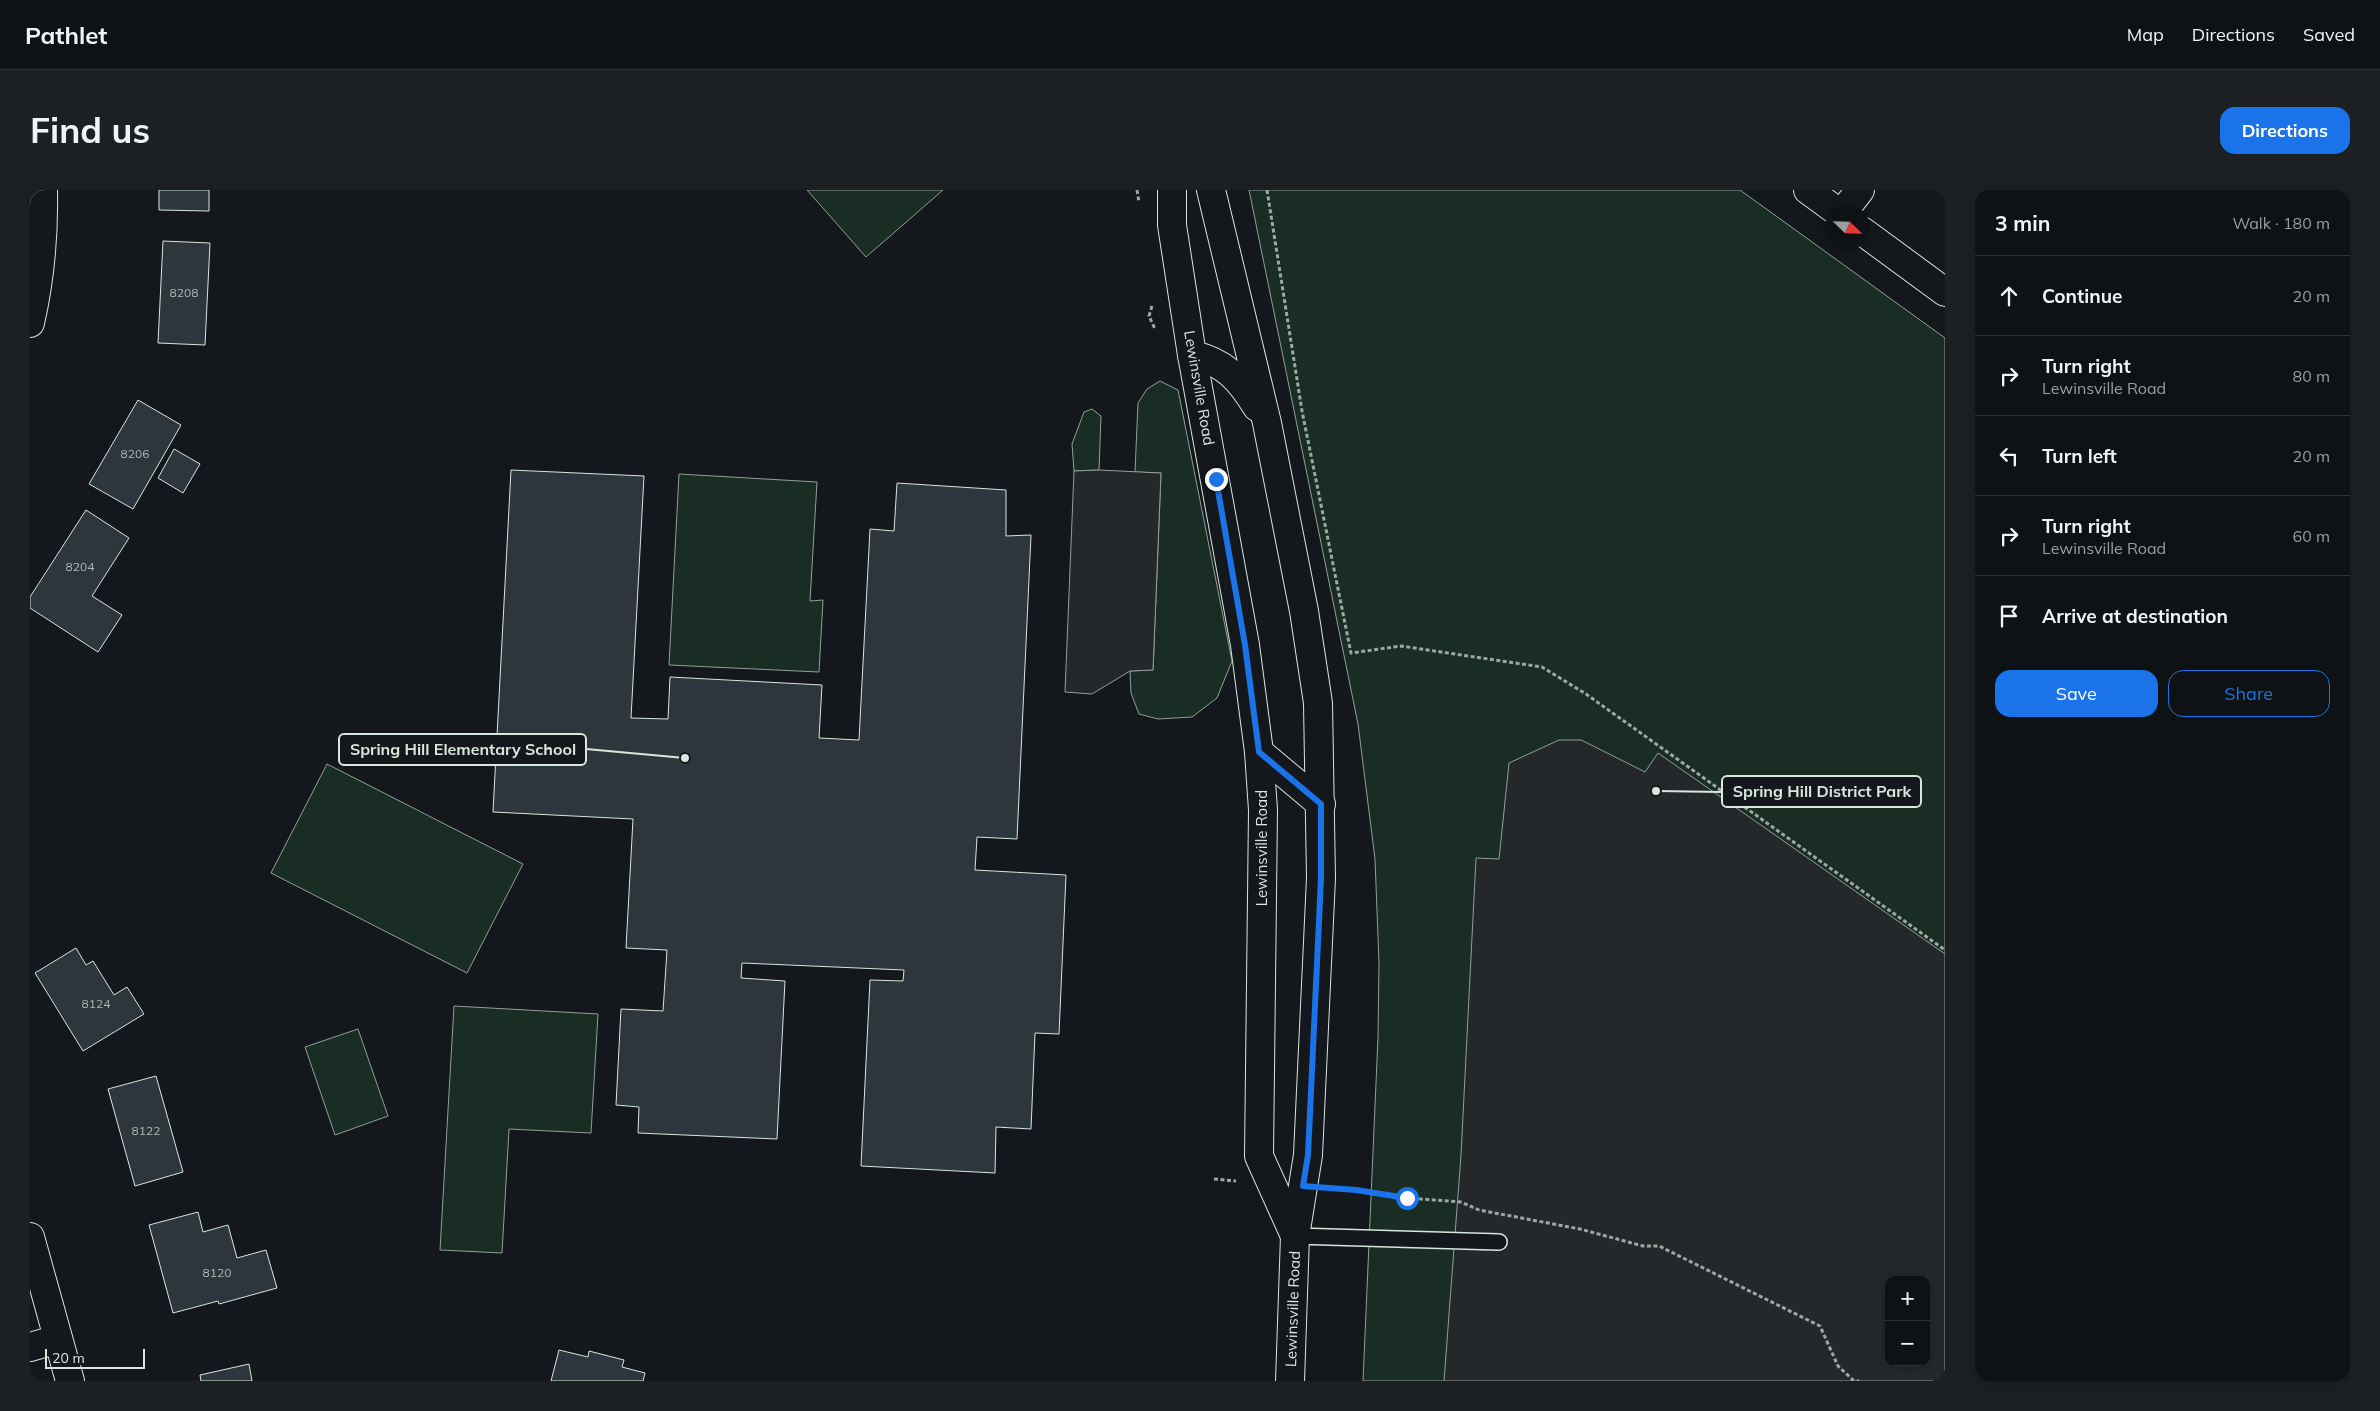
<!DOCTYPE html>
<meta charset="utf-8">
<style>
:root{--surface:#0f1215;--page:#1d2022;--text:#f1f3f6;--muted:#9b9ea0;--line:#2f3234;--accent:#1a73e8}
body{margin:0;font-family:Mulish,sans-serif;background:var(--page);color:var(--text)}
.controls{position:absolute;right:15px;bottom:15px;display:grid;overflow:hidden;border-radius:10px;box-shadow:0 2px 12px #0003}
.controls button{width:45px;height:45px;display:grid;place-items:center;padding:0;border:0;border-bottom:1px solid var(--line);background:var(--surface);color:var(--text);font:25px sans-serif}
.compass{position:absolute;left:1795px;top:15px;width:45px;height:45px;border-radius:50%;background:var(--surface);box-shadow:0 2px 12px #0003;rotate:113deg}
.scale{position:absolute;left:15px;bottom:12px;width:100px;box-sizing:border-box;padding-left:5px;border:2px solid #d8e6dc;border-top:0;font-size:14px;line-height:18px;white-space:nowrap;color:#d8e6dc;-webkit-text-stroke:4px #14181c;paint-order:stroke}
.stop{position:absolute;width:15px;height:15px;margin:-11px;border:4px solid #1a73e8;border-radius:50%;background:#fff}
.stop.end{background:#1a73e8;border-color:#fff;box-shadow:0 1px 5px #0008}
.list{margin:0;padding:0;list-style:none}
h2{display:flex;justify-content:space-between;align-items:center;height:65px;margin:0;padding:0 20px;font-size:21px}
h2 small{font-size:16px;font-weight:400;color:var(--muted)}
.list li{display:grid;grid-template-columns:32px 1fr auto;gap:15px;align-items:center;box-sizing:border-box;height:80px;padding:0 20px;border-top:1px solid var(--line)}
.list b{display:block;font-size:19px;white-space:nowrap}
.list p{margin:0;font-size:16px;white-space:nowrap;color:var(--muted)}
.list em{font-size:16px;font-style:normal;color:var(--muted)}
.actions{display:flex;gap:10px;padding:15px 20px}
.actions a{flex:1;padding:11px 0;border:1px solid var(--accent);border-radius:15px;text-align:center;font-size:18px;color:var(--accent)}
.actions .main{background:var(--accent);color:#fff}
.icon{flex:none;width:28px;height:28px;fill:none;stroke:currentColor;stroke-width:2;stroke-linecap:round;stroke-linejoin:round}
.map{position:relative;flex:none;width:1915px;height:1191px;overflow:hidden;border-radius:15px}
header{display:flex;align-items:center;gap:30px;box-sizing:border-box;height:70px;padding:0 25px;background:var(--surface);border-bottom:1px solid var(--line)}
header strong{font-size:24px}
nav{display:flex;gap:28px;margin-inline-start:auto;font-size:18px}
.intro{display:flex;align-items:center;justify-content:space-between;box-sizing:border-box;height:120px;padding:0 30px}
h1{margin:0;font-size:35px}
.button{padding:12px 22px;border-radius:15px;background:var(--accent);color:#fff;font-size:18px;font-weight:700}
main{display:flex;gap:30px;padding:0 30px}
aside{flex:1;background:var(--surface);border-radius:15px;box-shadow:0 2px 12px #0003}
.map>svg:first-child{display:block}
.green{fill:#1a2d24;stroke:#939e99;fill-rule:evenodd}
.parking{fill:#24282b;stroke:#939e99;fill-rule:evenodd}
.building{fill:#2c363c;stroke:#d8e6dc}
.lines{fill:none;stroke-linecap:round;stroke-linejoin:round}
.service-casing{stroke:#d8e6dc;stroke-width:18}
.minor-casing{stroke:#d8e6dc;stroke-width:30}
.secondary-casing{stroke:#d8e6dc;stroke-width:30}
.path{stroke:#9da8a2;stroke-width:3;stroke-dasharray:4 2.5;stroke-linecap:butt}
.service{stroke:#14181c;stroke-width:15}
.minor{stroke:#14181c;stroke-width:28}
.secondary{stroke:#14181c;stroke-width:28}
.route{stroke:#1a73e8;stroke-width:6}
.labels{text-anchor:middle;stroke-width:4;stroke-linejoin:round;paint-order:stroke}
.number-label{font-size:12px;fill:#adbab4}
.street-label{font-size:15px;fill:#d8e6dc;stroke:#14181c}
.leader{fill:none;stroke:#d8e6dc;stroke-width:2}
.callout-dot{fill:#d8e6dc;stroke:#14181c;stroke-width:2}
.callout{fill:#14181c;stroke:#d8e6dc;stroke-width:2}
.callout-label{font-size:16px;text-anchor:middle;font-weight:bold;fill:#d8e6dc}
</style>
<header>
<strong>Pathlet</strong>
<nav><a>Map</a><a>Directions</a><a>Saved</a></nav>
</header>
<div class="intro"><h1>Find us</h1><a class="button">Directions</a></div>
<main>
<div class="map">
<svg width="1915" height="1191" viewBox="0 0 1915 1191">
<rect width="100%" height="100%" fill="#14181c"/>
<!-- green -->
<g class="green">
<polygon points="777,0 913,0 836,67"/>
<path d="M1219,0h491l205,148v1043h-582l15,-344 1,-74 -4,-104 -17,-135zM1859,1090h37v82h-37z"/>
<polygon points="1130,191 1148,200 1202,471 1187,508 1162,527 1128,529 1109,524 1101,503 1100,481 1123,480 1131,283 1105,282 1108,213 1117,199"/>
<polygon points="1062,219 1071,226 1069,280 1044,281 1042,254 1054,222"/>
<polygon points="649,284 787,292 780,411 793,410 789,482 639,475"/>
<polygon points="297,574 493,674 437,783 241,683"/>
<polygon points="424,816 568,824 561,943 479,939 472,1063 410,1060"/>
<polygon points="328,839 358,926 305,945 275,857"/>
</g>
<!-- parking -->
<g class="parking">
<polygon points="1069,280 1131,283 1123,480 1100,481 1062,504 1035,502 1044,281"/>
<path d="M1529,550h22l64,32 13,-19 287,201v427h-501l17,-226 15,-297 23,1 10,-96zM1859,1090h37v82h-37z"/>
</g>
<!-- building -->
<g class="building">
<polygon points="129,0 179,0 179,21 129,20"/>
<polygon points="133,51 180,53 175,155 128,153"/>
<polygon points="108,210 151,235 103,319 59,294"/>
<polygon points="144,259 170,274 153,303 128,288"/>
<polygon points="481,280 614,286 601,528 638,529 640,487 792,495 789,548 829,550 840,339 864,341 867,293 976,300 976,346 1001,345 987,649 947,647 945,680 1036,685 1029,844 1005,843 1001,939 966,937 965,983 831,976 840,790 873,791 874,780 712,773 711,788 755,791 747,949 608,943 609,917 586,915 591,819 633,821 637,760 596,758 603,629 463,622"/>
<polygon points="56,320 99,348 62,406 92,425 68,462 0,418 0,407"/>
<polygon points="46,758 56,775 63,771 84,805 97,797 114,824 53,861 5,783"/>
<polygon points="126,886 153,982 105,996 78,899"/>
<polygon points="168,1022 173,1042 198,1035 207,1068 236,1060 247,1098 189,1114 188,1111 143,1123 119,1035"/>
<polygon points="529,1160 558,1167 559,1161 594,1170 592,1177 615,1183 613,1191 521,1191"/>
<polygon points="219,1174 222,1191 171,1191 170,1185"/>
</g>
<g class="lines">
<defs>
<polyline id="service" points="1265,1046 1469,1052"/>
<g id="minor">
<polyline points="1813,22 1830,0"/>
<path d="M0,133c10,-44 14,-88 13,-133"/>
<polyline points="0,1047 40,1191"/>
<polyline points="0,1157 28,1149"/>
</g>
<g id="secondary">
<polyline points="1142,0 1142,35 1162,165 1215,455 1229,562 1233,620 1229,966 1265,1046"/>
<polyline points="1181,0 1237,233 1274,421 1288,513 1291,688 1278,965 1265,1046 1260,1191"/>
<polyline points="1778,0 1808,22"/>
<polyline points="1832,41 1915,102"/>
<path d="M1162,165c33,7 48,24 65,52"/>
<polyline points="1229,562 1291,614"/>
</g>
</defs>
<!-- service casing -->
<use href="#service" class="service-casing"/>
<!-- minor casing -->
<use href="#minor" class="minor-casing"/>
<!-- secondary casing -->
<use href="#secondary" class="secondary-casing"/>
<!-- path -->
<g class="path">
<polyline points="1107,0 1109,12"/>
<polyline points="1237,0 1272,221 1321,463 1371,456 1512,477 1556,504 1915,760"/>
<polyline points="1122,116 1119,126 1125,139"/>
<polyline points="1184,989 1206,991"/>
<polyline points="1305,998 1377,1008 1431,1012 1449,1020 1550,1039 1613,1056 1629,1056 1790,1136 1808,1176 1823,1190 1829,1191"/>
</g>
<!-- service -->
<use href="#service" class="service"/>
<!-- minor -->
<use href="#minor" class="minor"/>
<!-- secondary -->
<use href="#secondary" class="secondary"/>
</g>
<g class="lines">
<!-- route -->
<polyline class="route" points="1186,289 1215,455 1229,562 1291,614 1291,688 1278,965 1273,996 1326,1000 1377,1008"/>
</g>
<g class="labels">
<!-- number labels -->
<g class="number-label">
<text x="154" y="107">8208</text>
<text x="105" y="268">8206</text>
<text x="50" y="381">8204</text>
<text x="66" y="818">8124</text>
<text x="116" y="945">8122</text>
<text x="187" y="1087">8120</text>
</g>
<!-- street labels -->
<g class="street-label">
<text transform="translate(1169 198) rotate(80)" y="5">Lewinsville Road</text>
<text transform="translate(1232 658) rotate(-90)" y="5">Lewinsville Road</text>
<text transform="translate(1263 1119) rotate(-88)" y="5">Lewinsville Road</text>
</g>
</g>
<!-- callouts -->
<path class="leader" d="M655 568L556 559M1626 601L1692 602"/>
<g class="callout-dot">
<circle cx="655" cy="568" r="5"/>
<circle cx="1626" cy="601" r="5"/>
</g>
<g class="callout">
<rect x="309" y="544" width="247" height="31" rx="5"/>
<rect x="1692" y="586" width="199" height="31" rx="5"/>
</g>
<g class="callout-label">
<text x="433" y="565">Spring Hill Elementary School</text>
<text x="1792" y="607">Spring Hill District Park</text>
</g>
</svg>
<div class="controls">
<button>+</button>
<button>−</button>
</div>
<svg class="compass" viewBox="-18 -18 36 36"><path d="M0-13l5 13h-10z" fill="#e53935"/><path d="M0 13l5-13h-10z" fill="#9b9ea0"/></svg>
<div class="scale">20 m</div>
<div class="stop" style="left:1377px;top:1008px"></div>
<div class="stop end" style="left:1186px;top:289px"></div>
</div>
<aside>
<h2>3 min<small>Walk · 180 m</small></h2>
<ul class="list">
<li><svg class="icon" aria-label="ahead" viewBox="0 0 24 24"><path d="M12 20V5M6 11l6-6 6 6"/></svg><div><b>Continue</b></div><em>20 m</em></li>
<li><svg class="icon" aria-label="right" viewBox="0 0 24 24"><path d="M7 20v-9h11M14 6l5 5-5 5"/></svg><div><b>Turn right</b><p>Lewinsville Road</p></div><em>80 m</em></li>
<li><svg class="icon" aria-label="left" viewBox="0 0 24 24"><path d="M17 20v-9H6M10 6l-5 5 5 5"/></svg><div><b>Turn left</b></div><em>20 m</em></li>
<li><svg class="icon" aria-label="right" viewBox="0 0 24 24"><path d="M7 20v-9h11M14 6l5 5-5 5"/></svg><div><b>Turn right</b><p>Lewinsville Road</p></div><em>60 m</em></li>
<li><svg class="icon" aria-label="arrive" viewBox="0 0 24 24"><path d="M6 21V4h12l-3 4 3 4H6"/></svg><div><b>Arrive at destination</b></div></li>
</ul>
<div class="actions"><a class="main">Save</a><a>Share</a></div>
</aside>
</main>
